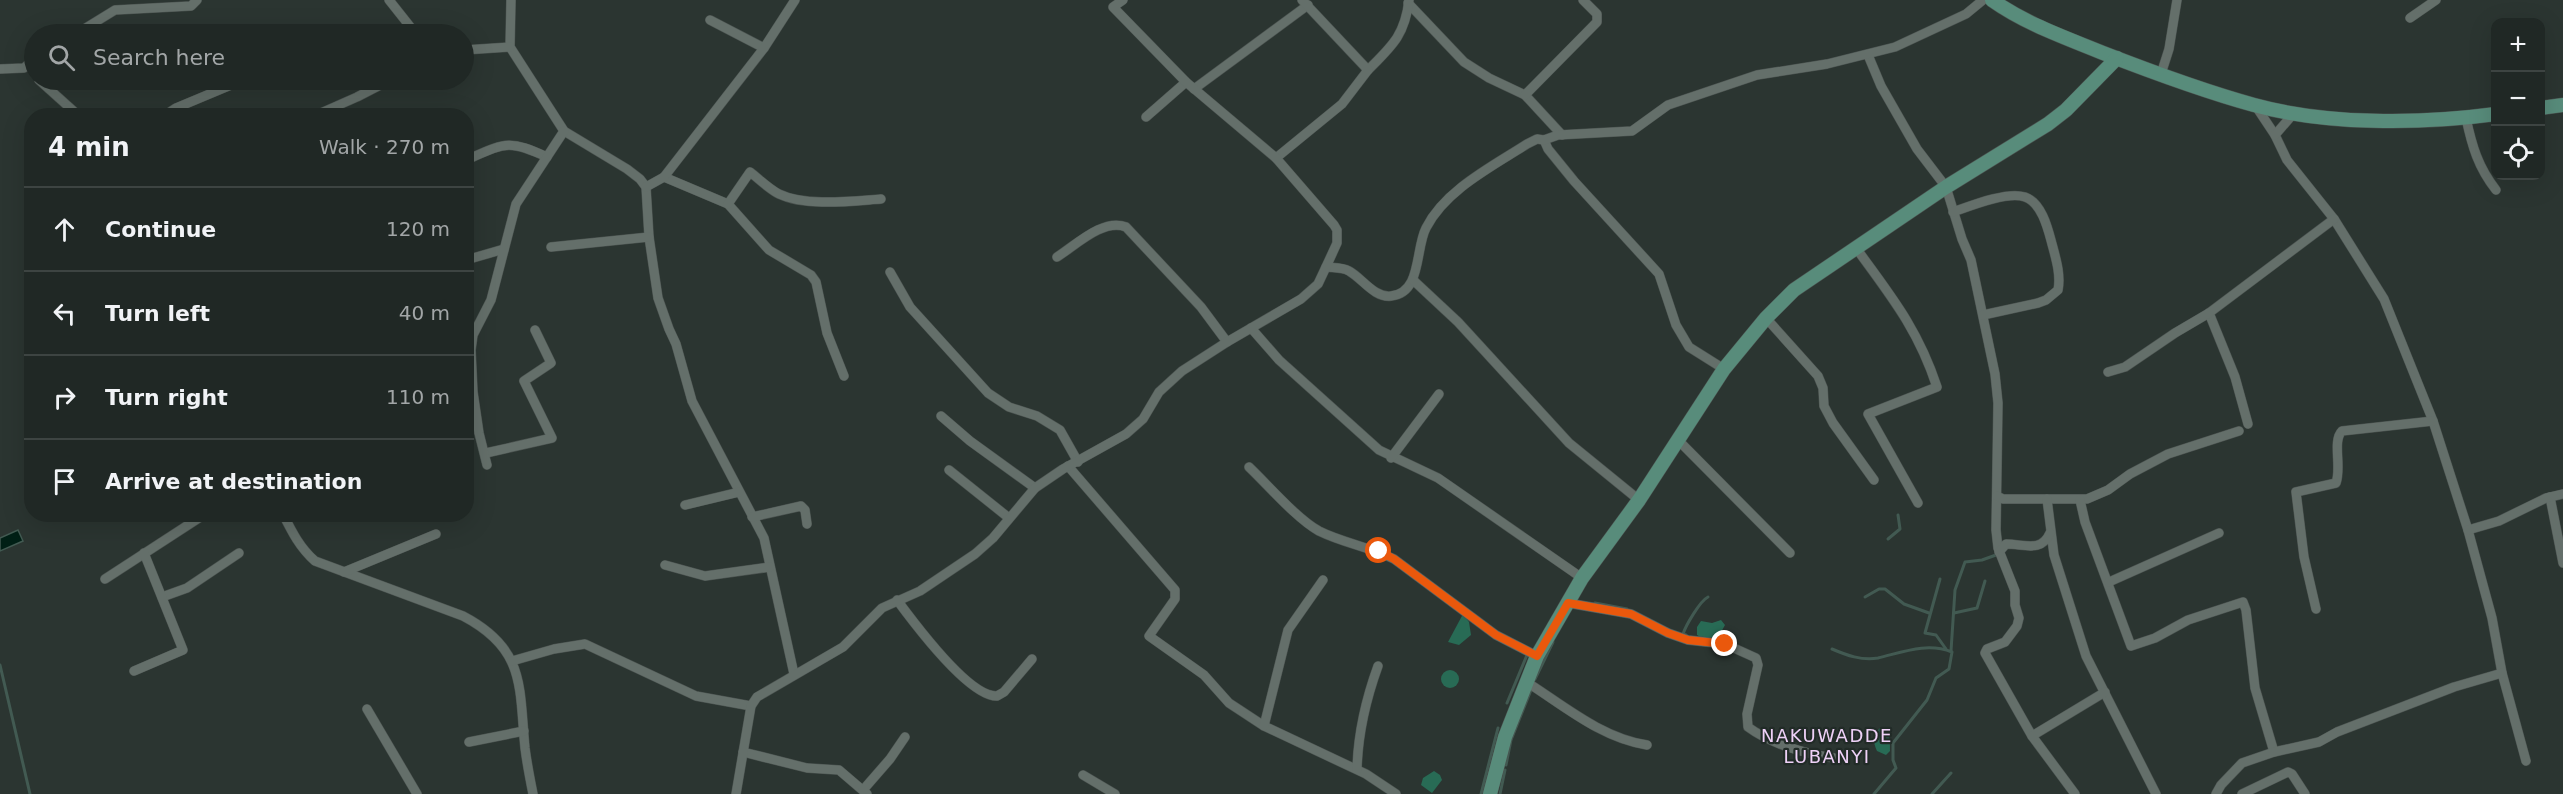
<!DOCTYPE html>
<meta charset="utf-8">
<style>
:root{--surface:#202825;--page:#28302d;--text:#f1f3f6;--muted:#a2a6a7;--line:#3d4442}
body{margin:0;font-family:"DejaVu Sans",sans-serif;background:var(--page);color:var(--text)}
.controls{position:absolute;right:18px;top:18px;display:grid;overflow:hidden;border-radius:12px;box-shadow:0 6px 24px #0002}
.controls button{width:54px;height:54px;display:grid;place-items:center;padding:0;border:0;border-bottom:2px solid var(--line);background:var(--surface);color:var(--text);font:30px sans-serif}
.stop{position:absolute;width:18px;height:18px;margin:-14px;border:4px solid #ea580c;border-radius:50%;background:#fff}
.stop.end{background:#ea580c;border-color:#fff;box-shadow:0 2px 6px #0008}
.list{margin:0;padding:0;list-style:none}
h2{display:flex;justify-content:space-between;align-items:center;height:78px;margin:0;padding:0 24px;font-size:26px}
h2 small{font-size:20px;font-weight:400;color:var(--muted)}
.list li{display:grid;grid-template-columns:39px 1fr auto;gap:18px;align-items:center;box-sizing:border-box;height:84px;padding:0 24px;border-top:2px solid var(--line)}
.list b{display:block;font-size:22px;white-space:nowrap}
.list em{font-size:20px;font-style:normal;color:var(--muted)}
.icon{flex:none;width:33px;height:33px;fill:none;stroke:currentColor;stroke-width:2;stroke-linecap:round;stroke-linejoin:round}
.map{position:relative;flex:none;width:2563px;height:794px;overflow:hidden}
.search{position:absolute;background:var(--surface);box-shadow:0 6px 24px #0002;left:24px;top:24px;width:450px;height:66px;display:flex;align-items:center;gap:15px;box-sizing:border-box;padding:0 21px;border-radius:33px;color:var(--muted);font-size:22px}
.panel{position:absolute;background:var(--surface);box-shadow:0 6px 24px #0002;left:24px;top:108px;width:450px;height:414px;border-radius:24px}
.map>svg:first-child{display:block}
.forest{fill:#286b55}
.water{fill:#001f15;stroke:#425a52;stroke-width:1.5}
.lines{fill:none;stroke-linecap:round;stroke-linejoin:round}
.stream{stroke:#425a52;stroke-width:3}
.street-casing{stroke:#4b5350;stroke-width:10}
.secondary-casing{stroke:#4b5350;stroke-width:15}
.street{stroke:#646f6a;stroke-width:9}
.secondary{stroke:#588c7b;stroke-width:14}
.route{stroke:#ea580c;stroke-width:8}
.labels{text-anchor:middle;stroke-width:4.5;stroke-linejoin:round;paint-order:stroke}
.quarter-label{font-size:18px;letter-spacing:1.5px;fill:#eed1f7;stroke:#212b27}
</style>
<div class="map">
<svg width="2563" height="794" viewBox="0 0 2563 794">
<rect width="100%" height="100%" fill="#2b3531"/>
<!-- forest -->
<g class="forest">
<polygon points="1463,614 1469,622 1471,635 1459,645 1448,642"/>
<polygon points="1721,620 1725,625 1719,636 1709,642 1697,635 1697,627 1701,621 1712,623"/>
<circle cx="1450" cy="679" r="9"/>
<path d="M1880,728c11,5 10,11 10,23l-4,4 -9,-4c-4,-9 -5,-16 3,-23z"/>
<polygon points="1434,771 1440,775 1442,780 1432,793 1421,785 1423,778"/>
</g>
<!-- water -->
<polygon class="water" points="18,530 23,541 0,551 0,538"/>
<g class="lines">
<!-- stream -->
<g class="stream">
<polyline points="1888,539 1900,529 1898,515"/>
<polyline points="1940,579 1925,633 1936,635 1946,649"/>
<polyline points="1865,597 1879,589 1885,589 1904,604 1929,613"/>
<polyline points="1595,603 1627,609"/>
<polyline points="1954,613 1977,608 1985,581"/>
<path d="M1686,635l-3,-1c3,-9 17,-33 25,-37"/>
<path d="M1832,649c14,6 30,12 46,9 25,-6 49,-16 74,-6l-3,17 -13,9 -9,22 -34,43v17l3,8 -22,26"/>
<polyline points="1951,651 1955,590 1965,562 1982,560 1996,555"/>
<polyline points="0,665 30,794"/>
<polyline points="1535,679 1553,642"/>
<polyline points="1507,703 1527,655"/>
<polyline points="1506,765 1511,740 1531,690"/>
<polyline points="1481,794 1498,728"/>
<polyline points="1500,794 1505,770"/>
<polyline points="1932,794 1951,773"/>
</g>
<defs>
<g id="street">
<polyline points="389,0 416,34"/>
<polyline points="511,0 510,47 564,131 627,169 640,179 646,187 649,237 658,298 669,329 676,344 692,401 764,538 794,674"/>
<polyline points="1408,3 1464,62 1489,78 1525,95 1562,135"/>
<polyline points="2410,18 2436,0"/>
<polyline points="710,20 764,48"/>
<polyline points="76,34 115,10 191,6 197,0"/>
<polyline points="464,50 510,47"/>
<polyline points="1868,55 1881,86 1917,149 1946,187 1962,239 1971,260 1995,374 1998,403 1996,530 1998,548 2015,591 2015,605 2019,618 2017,626 2005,642 1987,649 1985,653 2032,736"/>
<polyline points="0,69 24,68 34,59"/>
<path d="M1368,70c24,-24 37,-35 41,-70"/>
<polyline points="2161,74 2169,49 2177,0"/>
<polyline points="39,80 79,116"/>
<polyline points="1194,89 1308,5"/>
<polyline points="1525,95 1597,22 1597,14 1583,0"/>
<polyline points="2255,105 2275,135 2287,160 2334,219 2384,299 2433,421 2468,530 2492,618 2502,673 2526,761"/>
<polyline points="164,116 176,108 243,80"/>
<polyline points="314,116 357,97 390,80"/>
<polyline points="1146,117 1186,82"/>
<path d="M2466,118c6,28 12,49 30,72"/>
<polyline points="2275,135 2294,113"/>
<polyline points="1544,140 1548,149 1574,181 1659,274 1676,325 1689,347 1724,369"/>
<polyline points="1276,158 1342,104 1368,70 1302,0"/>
<path d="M466,160c39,-17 42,-21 81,-3"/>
<polyline points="664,177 728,204 769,250 811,275 816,282 827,333 844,376"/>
<polyline points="646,187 664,177 764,48 795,0"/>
<path d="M728,204l22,-32c9,7 19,17 29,22 27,13 73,7 102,5"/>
<path d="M1953,212c17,-6 54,-21 72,-15 17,6 23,32 27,47 4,15 9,31 6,46l-12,10 -8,3 -55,12"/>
<polyline points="551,247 649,237"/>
<path d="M1856,248c35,48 62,81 81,139l-69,27 50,89"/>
<path d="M1057,257c19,-12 46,-39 69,-30l75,80 26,35"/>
<polyline points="466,260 504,249"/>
<path d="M1326,267c7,1 16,0 23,4 13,7 25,27 42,25 31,-3 24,-47 35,-68 19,-38 67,-62 101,-84l10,-5 7,1 14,-5 74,-4 36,-26 89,-30 70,-11 68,-17 71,-33 17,-14"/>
<polyline points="890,272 910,307 988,393 1009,407 1037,416 1060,430 1078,462"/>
<polyline points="1413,280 1458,322 1569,443 1639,500"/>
<polyline points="2209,313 2235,377 2248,424"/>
<polyline points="1766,318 1818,376 1823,388 1824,406 1833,423 1874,480"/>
<polyline points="1251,328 1279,360 1379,450 1438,478 1582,578"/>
<polyline points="2108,372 2125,367 2175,333 2209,313 2334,219"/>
<polyline points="941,416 970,441 1035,488"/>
<polyline points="1678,440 1790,553"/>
<polyline points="486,453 552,438 524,381 551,363 535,330"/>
<polyline points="1391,458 1439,394"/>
<polyline points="487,465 479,433 473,392 471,350 473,335 491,300 516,204 564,131"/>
<polyline points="1068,466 1175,590 1175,599 1149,636 1204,675 1229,703 1264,726 1366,774 1396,794"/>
<path d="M1249,467c19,18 48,52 70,64 24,12 51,16 75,28l102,76 41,21"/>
<polyline points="949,470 1009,518"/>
<polyline points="1997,496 2003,499 2087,499 2108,490 2130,474 2168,454 2239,431"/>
<polyline points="2550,497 2563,563"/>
<polyline points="2047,499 2054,555 2086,656 2156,794"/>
<polyline points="2080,500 2085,522 2131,646 2155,638 2188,620 2243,602 2246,610 2255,688 2274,752"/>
<polyline points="685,505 739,492"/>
<path d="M283,514c9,18 17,34 32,47l148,55c63,33 56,71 62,132 2,16 5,31 8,46"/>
<polyline points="752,517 801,506 805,510 807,524"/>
<polyline points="2468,530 2499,521 2546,498 2563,494"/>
<path d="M1999,552l7,-8c19,0 35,9 44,-11"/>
<polyline points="665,565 705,576 770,567"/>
<polyline points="344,572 436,534"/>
<polyline points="105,579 205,514"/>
<polyline points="2109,582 2219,533"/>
<polyline points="162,597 187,588 239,553"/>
<path d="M897,600c17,23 72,97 100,96l7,-4 28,-33"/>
<path d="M1568,603l63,11 37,19 20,7 37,4 31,14 2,7 -11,49 1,13c23,17 58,27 86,31"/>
<path d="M2316,609l-12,-52 -8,-65 40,-9c6,-16 -4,-42 6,-52l91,-10"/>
<polyline points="512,661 554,649 585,644 696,696 751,706"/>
<polyline points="134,671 183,650 144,553"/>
<path d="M1525,681c38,24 76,57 122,64"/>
<polyline points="367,709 417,794"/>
<polyline points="1264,726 1288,630 1323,580"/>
<polyline points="469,742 524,731"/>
<polyline points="743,752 807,768 839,770 867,794"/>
<path d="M1357,769c1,-35 9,-70 21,-103"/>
<polyline points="1083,775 1115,794"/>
<polyline points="863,790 890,759 905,737"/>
<polyline points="736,794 751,706 757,697 843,647 882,608 920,591 975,554 993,538 1035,488 1063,469 1126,434 1143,419 1159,392 1182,371 1227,342 1301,299 1318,284 1326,267 1337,243 1337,230 1334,225 1276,158 1186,82 1113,7 1123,0"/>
<polyline points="2075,794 2032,736 2105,692"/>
<polyline points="2216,794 2221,785 2242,763 2274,752 2319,742 2337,732 2454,687 2502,673"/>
<polyline points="2242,794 2288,772 2292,774 2305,794"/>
</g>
<g id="secondary">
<path d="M1992,0c34,24 72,37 111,53 49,19 100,38 151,52 73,20 167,19 242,9"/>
<polyline points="2540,108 2563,105"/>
<polyline points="1490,794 1505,737 1537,656 1582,578 1639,500 1724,369 1766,318 1794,290 1856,248 1946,187 2048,124 2066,110 2117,58"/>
</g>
</defs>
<!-- street casing -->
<use href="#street" class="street-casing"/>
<!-- secondary casing -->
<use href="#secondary" class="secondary-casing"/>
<!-- street -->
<use href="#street" class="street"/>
<!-- secondary -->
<use href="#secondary" class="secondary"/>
</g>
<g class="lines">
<!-- route -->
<polyline class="route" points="1379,551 1394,559 1496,635 1537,656 1568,603 1631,614 1668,633 1688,640 1725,644"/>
</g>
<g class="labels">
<!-- quarter labels -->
<g class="quarter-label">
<text x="1827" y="742">NAKUWADDE<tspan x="1827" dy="21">LUBANYI</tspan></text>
</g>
</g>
</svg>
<div class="controls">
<button>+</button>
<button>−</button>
<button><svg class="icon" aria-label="locate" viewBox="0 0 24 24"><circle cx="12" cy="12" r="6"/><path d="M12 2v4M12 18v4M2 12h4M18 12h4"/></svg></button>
</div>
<div class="stop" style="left:1379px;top:551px"></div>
<div class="stop end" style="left:1725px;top:644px"></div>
<div class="search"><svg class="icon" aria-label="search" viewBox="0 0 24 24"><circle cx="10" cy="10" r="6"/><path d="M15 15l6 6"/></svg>Search here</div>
<section class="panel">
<h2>4 min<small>Walk · 270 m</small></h2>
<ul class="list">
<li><svg class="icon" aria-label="ahead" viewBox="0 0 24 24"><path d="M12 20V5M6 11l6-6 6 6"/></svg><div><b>Continue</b></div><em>120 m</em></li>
<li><svg class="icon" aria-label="left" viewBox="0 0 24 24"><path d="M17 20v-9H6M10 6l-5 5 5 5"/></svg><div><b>Turn left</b></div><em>40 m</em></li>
<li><svg class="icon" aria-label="right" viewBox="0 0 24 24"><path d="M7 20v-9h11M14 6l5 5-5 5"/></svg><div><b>Turn right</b></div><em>110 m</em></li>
<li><svg class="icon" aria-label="arrive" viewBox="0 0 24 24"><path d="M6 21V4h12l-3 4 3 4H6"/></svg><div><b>Arrive at destination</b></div></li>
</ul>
</section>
</div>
